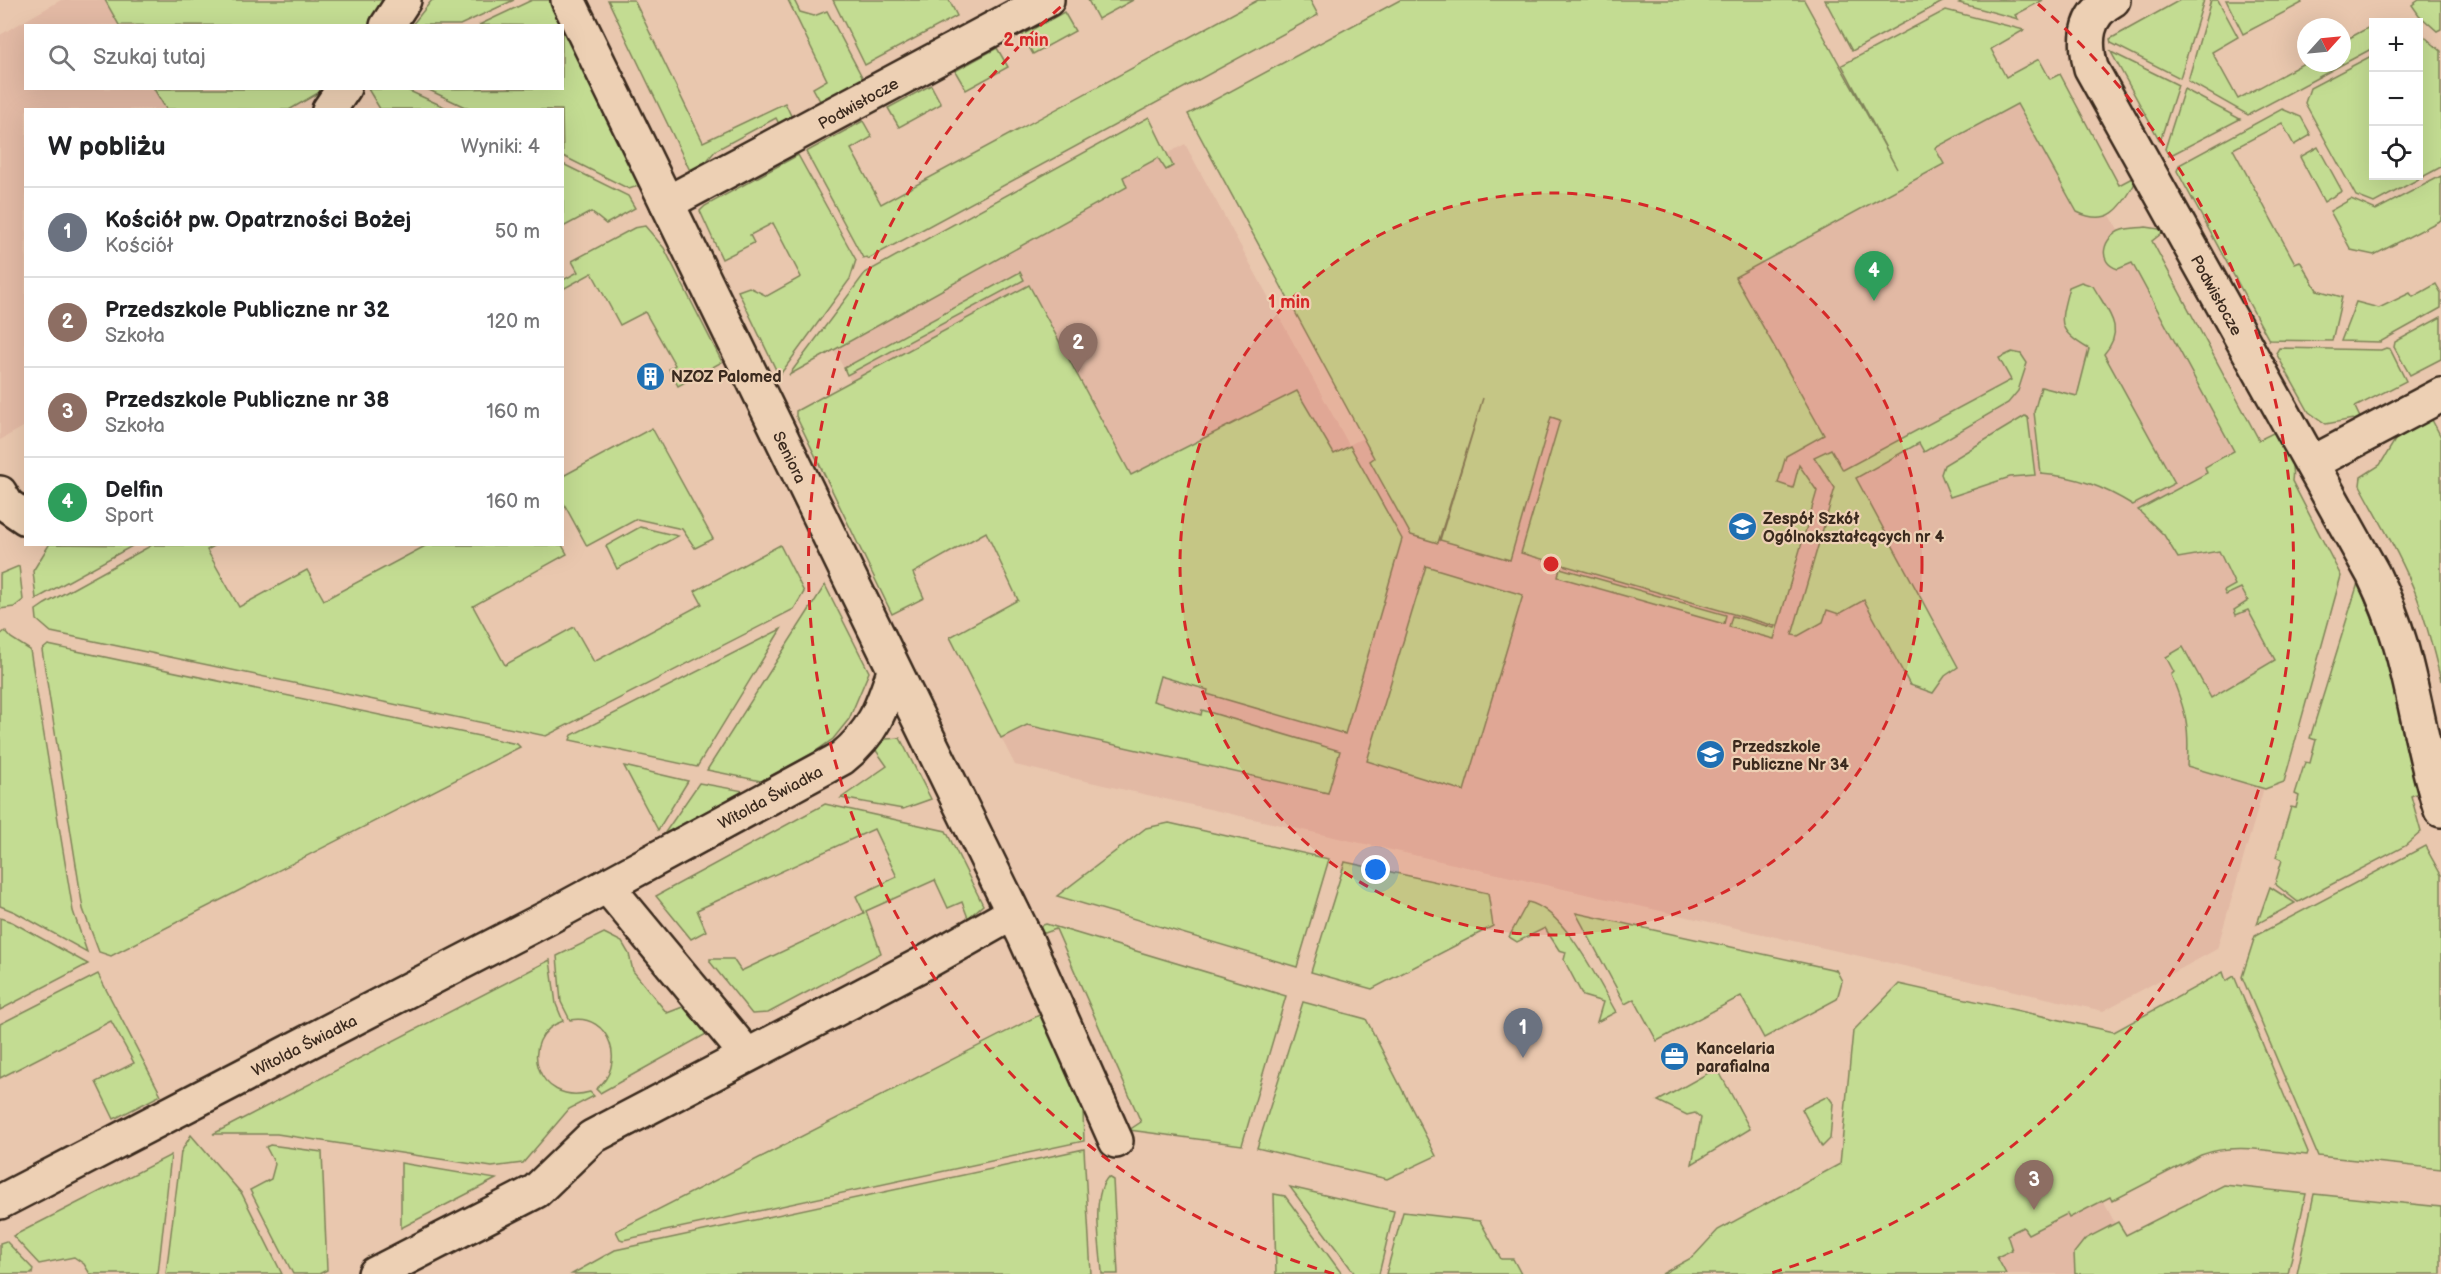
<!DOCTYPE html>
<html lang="pl">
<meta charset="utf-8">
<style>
:root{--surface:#fff;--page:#f2f2f2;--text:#202124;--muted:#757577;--line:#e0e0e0;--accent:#1f6fb2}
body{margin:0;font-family:"Balsamiq Sans",sans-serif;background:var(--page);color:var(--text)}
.controls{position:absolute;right:18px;top:18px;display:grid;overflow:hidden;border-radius:0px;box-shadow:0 6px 24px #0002}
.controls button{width:54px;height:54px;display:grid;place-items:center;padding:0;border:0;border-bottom:2px solid var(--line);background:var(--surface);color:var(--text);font:30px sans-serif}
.compass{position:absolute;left:2297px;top:18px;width:54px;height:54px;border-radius:50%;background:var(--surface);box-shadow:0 6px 24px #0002;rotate:63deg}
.you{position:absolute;left:1376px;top:870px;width:21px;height:21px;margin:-15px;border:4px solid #fff;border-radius:50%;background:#1a73e8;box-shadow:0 0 0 9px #1a73e833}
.badge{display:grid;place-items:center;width:39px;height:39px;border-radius:50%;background:var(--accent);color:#fff;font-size:20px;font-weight:700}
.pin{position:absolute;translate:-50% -50px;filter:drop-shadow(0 2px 3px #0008)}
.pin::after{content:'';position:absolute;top:32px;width:21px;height:18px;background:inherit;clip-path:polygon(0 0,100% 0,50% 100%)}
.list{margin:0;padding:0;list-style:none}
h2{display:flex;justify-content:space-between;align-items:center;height:78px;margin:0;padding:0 24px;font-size:26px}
h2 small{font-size:20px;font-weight:400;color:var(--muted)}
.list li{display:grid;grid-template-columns:39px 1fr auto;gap:18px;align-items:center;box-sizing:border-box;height:90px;padding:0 24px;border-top:2px solid var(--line)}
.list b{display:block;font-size:22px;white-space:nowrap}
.list p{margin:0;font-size:20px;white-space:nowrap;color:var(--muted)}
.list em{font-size:20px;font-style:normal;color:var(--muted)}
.icon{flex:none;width:33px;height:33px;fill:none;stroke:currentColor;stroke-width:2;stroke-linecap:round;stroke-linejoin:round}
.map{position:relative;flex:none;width:2441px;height:1274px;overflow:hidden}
.search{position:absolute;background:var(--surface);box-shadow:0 6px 24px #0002;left:24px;top:24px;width:540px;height:66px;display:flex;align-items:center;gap:15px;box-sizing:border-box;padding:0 21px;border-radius:0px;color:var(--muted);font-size:22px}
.panel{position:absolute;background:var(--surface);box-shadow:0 6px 24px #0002;left:24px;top:108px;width:540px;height:438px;border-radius:0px}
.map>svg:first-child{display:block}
.built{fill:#e2b9a4}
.green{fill:#c3dc92;stroke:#7f8358;stroke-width:1.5}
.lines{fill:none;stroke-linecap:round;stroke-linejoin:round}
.minor-casing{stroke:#3b2a1e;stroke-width:38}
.minor{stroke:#edd0b4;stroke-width:33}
.ring{fill:none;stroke:#d62828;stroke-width:3;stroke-dasharray:10 8}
.labels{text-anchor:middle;stroke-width:4.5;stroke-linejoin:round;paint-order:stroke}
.street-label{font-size:16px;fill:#3b2a1e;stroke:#edd0b4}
.poi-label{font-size:16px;font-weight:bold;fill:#3b2a1e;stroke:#edd0b4;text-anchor:start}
.centre{fill:#d62828;stroke:#edd0b4;stroke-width:3}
.ring-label{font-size:18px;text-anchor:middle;font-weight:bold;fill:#d62828;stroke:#edd0b4;stroke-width:4.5;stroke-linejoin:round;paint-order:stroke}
</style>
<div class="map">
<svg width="2441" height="1274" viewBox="0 0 2441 1274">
<rect width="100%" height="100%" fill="#e9c7ae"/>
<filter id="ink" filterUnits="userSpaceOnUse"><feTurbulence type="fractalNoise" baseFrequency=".0167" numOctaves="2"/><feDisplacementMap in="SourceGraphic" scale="12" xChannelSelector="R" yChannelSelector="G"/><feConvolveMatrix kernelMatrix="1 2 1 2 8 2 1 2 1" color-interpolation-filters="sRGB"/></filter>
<g filter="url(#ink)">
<!-- built -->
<g class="built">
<polygon points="61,0 105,0 119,25 26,26 26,88 154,89 166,109 26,110 25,426 0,440 0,35"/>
<polygon points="2041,90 2320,595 2217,949 2103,1011 1015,765 961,659 1070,599 1025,512 946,556 828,339 1185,144 1349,445 1363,438 1374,458"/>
<polygon points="2075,1148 2142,1274 1842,1274"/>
</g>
<!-- green -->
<g class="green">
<polygon points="105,0 390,0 373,26 119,25"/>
<polygon points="432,0 514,0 460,25 412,25"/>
<polygon points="532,0 553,0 641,185 629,189 563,156 562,110 469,109 427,89 562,88 562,26 479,25"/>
<polygon points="608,0 634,0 703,142 785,103 793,120 784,134 776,118 716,150 693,177"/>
<polygon points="788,0 794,0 800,12 814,16 827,11 868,88 825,110 813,88 827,80"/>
<polygon points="833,0 949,0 957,16 865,65"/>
<polygon points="1088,0 1133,0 1098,19"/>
<polygon points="1258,0 1310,0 1318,15 868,259 867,257 863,258 806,152 863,121 872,137 851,149 881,204"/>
<path d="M1400,0h404l93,169 -55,-104 104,-55 78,20 -33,19 15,28 33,-18 11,20 10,-5 59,111 15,-8 1,6c-14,26 -27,44 -58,29l-60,-108 -82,44 9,16 -209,113 89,158 -38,21 -8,27 15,5 6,-23 18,26 -43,148 -45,-12 3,-11 42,12 1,-2 -254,-73 39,-133 -9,-3 -41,143 -70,-20 43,-142 -45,145 -27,-8 -41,-74 4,-3 -186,-344z"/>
<polygon points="1825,0 1946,0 1852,51"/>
<polygon points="1964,0 2043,0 2015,15 2018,19 1959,3"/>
<polygon points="2180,0 2204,0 2180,78 2111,43 2110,39"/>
<polygon points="2211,0 2218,0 2238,37 2212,52 2238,99 2306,62 2342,63 2342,42 2373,25 2373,48 2248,115 2188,81"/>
<polygon points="2226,0 2300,0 2302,3 2243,34"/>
<polygon points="2419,0 2441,0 2441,29 2437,31 2419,15 2412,5"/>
<polygon points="1064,12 1075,31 1033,54 1022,35"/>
<polygon points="2419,32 2441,51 2441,167 2374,203 2356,196 2305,103 2310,88 2373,55 2374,176 2418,176"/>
<polygon points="997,48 1008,67 966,90 955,71"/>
<polygon points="2111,52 2178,85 2160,141"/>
<polygon points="931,85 941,104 899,127 888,108"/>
<polygon points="154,89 325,89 289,110 166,109"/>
<polygon points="368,89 405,89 449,109 380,109"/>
<polygon points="2184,89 2240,119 2169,156 2165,149"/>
<polygon points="2282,109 2301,117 2311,135 2294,145 2282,123 2233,149 2295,263 2300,261 2317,290 2342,297 2332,341 2269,340 2177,171 2179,165"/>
<polygon points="1149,117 1173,166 1166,170 1158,158 1123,177 1127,187 789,375 865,273"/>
<polygon points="2318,147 2342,191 2324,202 2300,157"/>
<polygon points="798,155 856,260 850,279 779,376 738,291 749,287 767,296 801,277 773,223 750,235 754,243 722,259 700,211 705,206"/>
<polygon points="563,164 628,196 635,208 606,224 591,212 563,227"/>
<polygon points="2441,176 2441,220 2374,255 2351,250 2330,211 2351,199 2376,210"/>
<polygon points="645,226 664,248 722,362 678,386 669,369 675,365 645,312 620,325 592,273 563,289 563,280 578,272 572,261 634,228"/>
<path d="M2146,227l20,3 -14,11 107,199 18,-9c9,17 18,29 15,50l49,95 -57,206 -19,7 -78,-23c3,-39 -1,-55 -16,-91l3,-3 -8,-15 17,-10 28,51 64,-38 -27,-50 -12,5 -2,-5 14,-9 -7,-13 -15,7 -2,-4 11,-6 -16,-34 -41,7 -14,-23 -26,-25 69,-37 -2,-6 29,-16 -102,-188 -14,6c-22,-6 -15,-33 4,-39 7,-2 17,-2 24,-3z"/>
<polygon points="1020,272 1024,280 847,375 844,368"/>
<path d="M2081,282l12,4c14,25 34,42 11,68l71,129 -42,22c-29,-18 -57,-29 -92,-31l-7,-62 7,-25 36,9 12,-47c-34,-19 -29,-27 -20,-62z"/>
<polygon points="2436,284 2441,293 2441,308 2380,342 2341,341 2356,302 2379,308 2410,293 2413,297"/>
<polygon points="1029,285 1131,475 1297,391 1334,454 1350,446 1402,539 1345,734 1207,694 1208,690 1160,676 1153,701 1201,715 1202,710 1340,751 1328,793 1027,725 1001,738 950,637 1018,600 986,532 913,573 924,598 892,614 796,416 796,411"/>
<polygon points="2441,317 2441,359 2410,375 2394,347 2395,342"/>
<polygon points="2279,348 2381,350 2386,348 2390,349 2406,381 2355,407 2363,424 2357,426 2353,419 2326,424 2309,412 2276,353"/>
<polygon points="2012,352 2021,354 2027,363 2018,391 2008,403 1924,452 1919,443 1856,478 1958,667 1945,676 1933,693 1910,685 1864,600 1839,614 1827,610 1823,622 1798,636 1792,635 1835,488 1814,457 1831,449 1843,470 2011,380 1999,358"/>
<polygon points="2025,416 2028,418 2035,475 2010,477 1950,497 1941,474 1944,465"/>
<path d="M2431,418l10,19v244c-7,-29 -14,-57 -24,-84 -15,-39 -37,-75 -57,-112l1,-8 19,-12 15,-25z"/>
<polygon points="652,428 713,539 695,548 682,529 637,519 587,546 563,502 563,476"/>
<polygon points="640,527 678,536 617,569 606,546"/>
<polygon points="49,545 49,544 134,545 36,599 33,571"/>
<polygon points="152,545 216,545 207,550 239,607 307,570 324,600 427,545 562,545 567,554 473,606 505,665 574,627 594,662 702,604 695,591 780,545 804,592 794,609 546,736 51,632 37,620 36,610 45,604"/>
<polygon points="19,566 23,600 14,607 0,609 0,574"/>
<polygon points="1426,566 1523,595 1464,791 1367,761"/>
<polygon points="1560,568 1726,615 1724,624 1558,577"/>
<polygon points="2358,583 2384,648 2418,793 2411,796 2421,832 2405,846 2298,902 2275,884 2282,860 2276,857 2291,807 2296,808 2299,796 2295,794 2305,762 2310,763 2316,740 2310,738"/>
<polygon points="825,585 869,672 849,719 833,739 813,753 761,781 707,770"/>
<polygon points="781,629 697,767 570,740 572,735"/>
<polygon points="5,631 11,638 30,650 73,911 87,952 15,912 0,906 0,635"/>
<polygon points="48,645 517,744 520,747 111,956 99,952 83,909 42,650"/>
<polygon points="900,738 931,799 903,809 841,798 887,766 875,749 886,739"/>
<polygon points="624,766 688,781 658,830"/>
<polygon points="699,783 744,791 664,834"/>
<polygon points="825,804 946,831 983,905 968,918 962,902 948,908 935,880 866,911 881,953 768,1013 752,1014 710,962 710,959 733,959 741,971 864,913 856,896 897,877 874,829 697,910 706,931 691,939 656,896"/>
<polygon points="1169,823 1329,859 1297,967 1057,896 1146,828"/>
<polygon points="2425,846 2441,875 2441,1169 2318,1156 2242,977 2255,936"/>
<polygon points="1345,862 1488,893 1493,926 1372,989 1311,972"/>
<polygon points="2270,887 2295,903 2257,924"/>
<path d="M1528,902c37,8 70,79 88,110l-19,10 6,-20 -20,-6 -19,-36 2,-8 -7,-2 -14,-22 -28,14 -8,-5z"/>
<polygon points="1576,913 1836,970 1842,981 1837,999 1764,1038 1741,996 1657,1041 1634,999 1625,1004"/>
<polygon points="0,918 12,922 88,964 0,1010"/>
<polygon points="1046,924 1286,996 1242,1145 1129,1130 1141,1122 1056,929 1045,933 1037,932 1037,927"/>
<path d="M604,933l18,9 7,12 4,17 34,42 21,-8 20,28 -108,60 -4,-4c31,-22 15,-77 -26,-69l-9,-18 -4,-46z"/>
<path d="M550,960l6,44 7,17c-47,16 -27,86 27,71l4,4 -25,13 -46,54 -31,4 -215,-33h-64z"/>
<path d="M2223,972l3,9 8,-5 74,176 -1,3c-34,-3 -73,-13 -106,0l-89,46 -2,-4 -41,21 -2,-4 -39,20 -5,-7 -16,8 5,15 -15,7 9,17h-344l31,-17 25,-27 122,-66 13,-133 46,-47 215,48z"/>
<polygon points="98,974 161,1095 114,1119 96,1082 134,1063 111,1021 0,1078 0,1024"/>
<polygon points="1303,1002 1366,1019 1436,1156 1387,1179 1257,1148"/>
<polygon points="1049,1010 1082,1082 1084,1141 623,1240 620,1239 616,1231"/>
<polygon points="1717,1068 1750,1129 1692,1164 1701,1118 1695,1113 1687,1115 1658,1101"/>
<polygon points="1828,1096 1833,1103 1830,1139 1822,1147 1802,1109"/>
<polygon points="191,1135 242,1194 282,1274 166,1274 181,1152"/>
<polygon points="270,1145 322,1152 327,1270 319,1274 293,1274 250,1190 271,1179 275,1164 266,1147"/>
<polygon points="1084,1149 1091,1274 572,1274 615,1250"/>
<polygon points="171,1155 158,1274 90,1274 84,1264 74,1257 39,1264 13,1236"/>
<polygon points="401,1163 496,1179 401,1228"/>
<path d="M1108,1177l5,3 5,94h-16c-1,-26 -12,-77 6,-97z"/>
<polygon points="2224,1185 2306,1194 2288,1274 2075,1274 2074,1253 2085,1239 2118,1222 2126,1235"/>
<polygon points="1290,1187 1394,1211 1379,1274 1355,1274"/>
<polygon points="1274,1194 1285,1196 1342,1274 1276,1274"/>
<polygon points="2314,1194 2441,1207 2441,1274 2297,1274"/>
<polygon points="1403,1212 1480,1221 1501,1259 1513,1259 1521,1274 1386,1274"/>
<polygon points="6,1241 33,1269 32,1274 0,1274 0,1243"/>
</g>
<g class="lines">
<defs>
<g id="minor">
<polyline points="568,0 1025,937 1116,1141"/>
<path d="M2113,0c-28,15 -29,41 -22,68l282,506c11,23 20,45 27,69 16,55 23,113 41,167"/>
<polyline points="387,26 404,0"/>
<polyline points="329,110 344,88"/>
<polyline points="667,203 1047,0"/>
<polyline points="2312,463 2441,395"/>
<polyline points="0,493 7,505 26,518"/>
<polyline points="607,886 747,1055"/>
<path d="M0,1202l549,-285 293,-159c31,-25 40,-50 52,-87"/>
<polyline points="375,1274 536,1191 592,1137 928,961 1013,913"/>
</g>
</defs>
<!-- minor casing -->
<use href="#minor" class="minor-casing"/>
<!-- minor -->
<use href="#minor" class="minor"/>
</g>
</g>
<!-- distance rings -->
<circle cx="1551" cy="564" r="371" fill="#d62828" fill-opacity=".12"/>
<g class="ring">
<circle cx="1551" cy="564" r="371"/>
<path d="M1334 1274A742 742 0 0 1 1064 4M2038 4A742 742 0 0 1 1768 1274"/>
</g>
<!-- icons -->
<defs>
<symbol id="building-disc" viewBox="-11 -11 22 22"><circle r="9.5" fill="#1f6fb2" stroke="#edd0b4"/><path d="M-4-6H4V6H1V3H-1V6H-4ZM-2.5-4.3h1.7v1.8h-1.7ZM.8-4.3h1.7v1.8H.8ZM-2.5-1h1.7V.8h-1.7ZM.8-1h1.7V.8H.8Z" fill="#fff"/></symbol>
<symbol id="school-disc" viewBox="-11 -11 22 22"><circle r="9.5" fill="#1f6fb2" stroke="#edd0b4"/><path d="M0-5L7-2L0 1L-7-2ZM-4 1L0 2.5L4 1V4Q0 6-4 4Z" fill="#fff"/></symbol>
<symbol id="office-disc" viewBox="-11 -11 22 22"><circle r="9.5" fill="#1f6fb2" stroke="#edd0b4"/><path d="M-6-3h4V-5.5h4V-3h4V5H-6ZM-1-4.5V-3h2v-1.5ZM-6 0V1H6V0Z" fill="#fff"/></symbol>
</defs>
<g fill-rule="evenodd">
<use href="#building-disc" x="634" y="360" width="33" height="33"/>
<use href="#school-disc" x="1726" y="510" width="33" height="33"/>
<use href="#school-disc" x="1694" y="738" width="33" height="33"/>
<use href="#office-disc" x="1658" y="1040" width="33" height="33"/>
</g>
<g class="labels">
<!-- street labels -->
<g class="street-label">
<text transform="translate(858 103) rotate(-29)" y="6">Podwisłocze</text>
<text transform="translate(2217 295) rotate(61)" y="6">Podwisłocze</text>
<text transform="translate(790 457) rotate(64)" y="6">Seniora</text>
<text transform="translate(770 797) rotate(-28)" y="6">Witolda Świadka</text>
<text transform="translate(304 1045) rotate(-27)" y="6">Witolda Świadka</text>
</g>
<!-- poi labels -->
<g class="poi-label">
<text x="671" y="382">NZOZ Palomed</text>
<text x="1763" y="524">Zespół Szkół<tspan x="1763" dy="18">Ogólnokształcących nr 4</tspan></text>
<text x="1732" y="752">Przedszkole<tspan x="1732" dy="18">Publiczne Nr 34</tspan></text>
<text x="1696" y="1054">Kancelaria<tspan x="1696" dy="18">parafialna</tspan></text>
</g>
</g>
<circle cx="1551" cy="564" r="9" class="centre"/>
<g class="ring-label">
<text x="1026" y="46">2 min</text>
<text x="1289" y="308">1 min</text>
</g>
</svg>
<div class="controls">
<button>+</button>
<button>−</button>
<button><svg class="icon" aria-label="locate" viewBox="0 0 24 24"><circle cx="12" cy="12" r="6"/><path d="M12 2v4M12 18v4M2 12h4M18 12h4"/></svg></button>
</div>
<svg class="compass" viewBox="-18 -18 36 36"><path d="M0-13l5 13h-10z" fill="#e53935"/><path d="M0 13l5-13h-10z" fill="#757577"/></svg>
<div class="you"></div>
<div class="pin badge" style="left:1523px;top:1058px;background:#6b7280">1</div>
<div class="pin badge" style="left:1078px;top:373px;background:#8d6e63">2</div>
<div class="pin badge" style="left:2034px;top:1210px;background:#8d6e63">3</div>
<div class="pin badge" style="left:1874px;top:301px;background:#2e9e5b">4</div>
<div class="search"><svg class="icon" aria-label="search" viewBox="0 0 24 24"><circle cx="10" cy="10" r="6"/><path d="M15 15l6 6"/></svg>Szukaj tutaj</div>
<section class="panel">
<h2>W pobliżu<small>Wyniki: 4</small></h2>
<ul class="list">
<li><span class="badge" style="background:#6b7280">1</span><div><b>Kościół pw. Opatrzności Bożej</b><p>Kościół</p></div><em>50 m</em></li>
<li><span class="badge" style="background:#8d6e63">2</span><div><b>Przedszkole Publiczne nr 32</b><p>Szkoła</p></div><em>120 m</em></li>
<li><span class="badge" style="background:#8d6e63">3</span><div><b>Przedszkole Publiczne nr 38</b><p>Szkoła</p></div><em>160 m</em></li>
<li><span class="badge" style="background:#2e9e5b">4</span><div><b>Delfin</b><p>Sport</p></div><em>160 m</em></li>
</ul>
</section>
</div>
